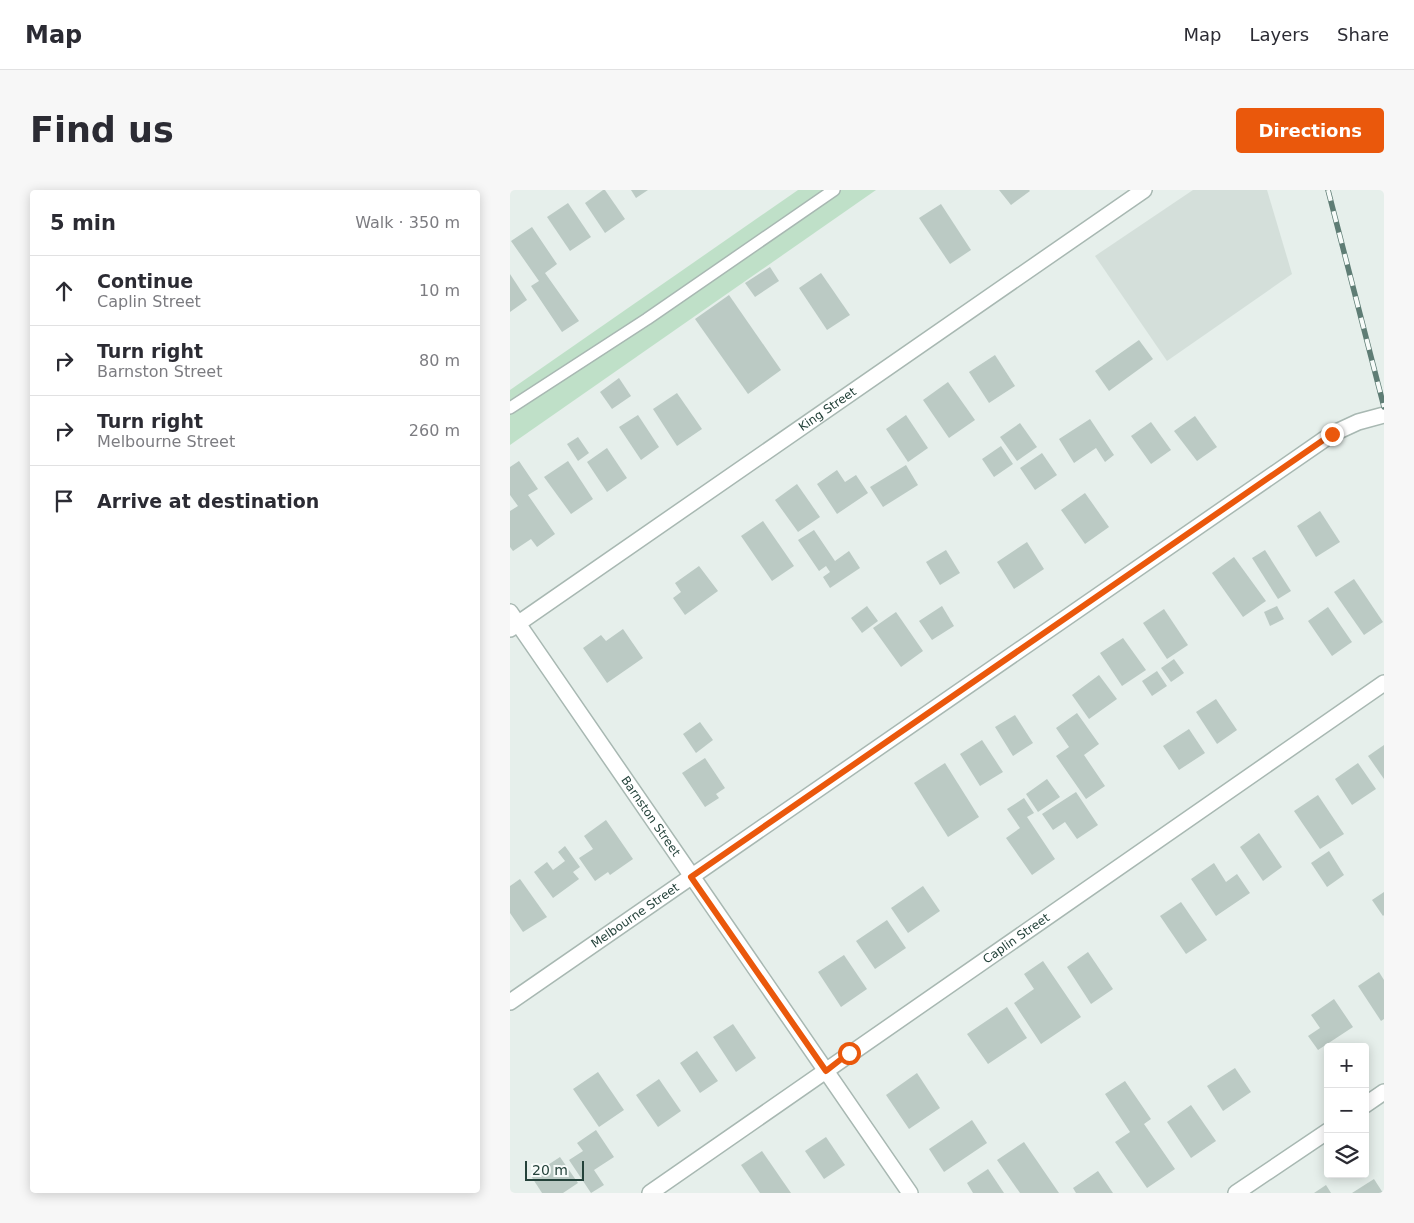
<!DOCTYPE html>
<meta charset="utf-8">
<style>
:root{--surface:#fff;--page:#f7f7f7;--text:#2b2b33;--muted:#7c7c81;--line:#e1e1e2;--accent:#ea580c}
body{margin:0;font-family:"DejaVu Sans",sans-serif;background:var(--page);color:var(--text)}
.controls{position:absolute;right:15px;bottom:15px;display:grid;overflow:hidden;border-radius:5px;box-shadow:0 2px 12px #0003}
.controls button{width:45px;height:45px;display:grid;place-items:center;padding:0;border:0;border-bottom:1px solid var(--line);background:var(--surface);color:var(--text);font:25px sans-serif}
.scale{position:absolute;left:15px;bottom:12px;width:59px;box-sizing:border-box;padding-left:5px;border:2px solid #24423a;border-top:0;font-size:14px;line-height:18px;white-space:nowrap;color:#24423a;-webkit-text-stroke:4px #f7fbf9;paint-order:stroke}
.stop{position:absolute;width:15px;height:15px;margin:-11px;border:4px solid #ea580c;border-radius:50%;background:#fff}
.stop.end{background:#ea580c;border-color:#fff;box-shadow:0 1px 5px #0008}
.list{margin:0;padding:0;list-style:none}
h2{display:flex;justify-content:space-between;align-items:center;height:65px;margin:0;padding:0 20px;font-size:21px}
h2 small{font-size:16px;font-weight:400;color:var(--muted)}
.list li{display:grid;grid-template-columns:32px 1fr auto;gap:15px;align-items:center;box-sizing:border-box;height:70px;padding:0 20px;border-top:1px solid var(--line)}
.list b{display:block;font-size:19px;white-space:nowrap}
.list p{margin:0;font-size:16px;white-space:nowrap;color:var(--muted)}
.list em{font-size:16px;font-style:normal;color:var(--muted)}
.icon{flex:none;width:28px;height:28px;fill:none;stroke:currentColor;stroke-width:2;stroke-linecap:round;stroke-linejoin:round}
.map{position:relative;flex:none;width:874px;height:1003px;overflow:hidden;border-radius:5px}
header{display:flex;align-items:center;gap:30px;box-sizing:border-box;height:70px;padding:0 25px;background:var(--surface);border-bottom:1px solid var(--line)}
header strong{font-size:24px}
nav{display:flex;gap:28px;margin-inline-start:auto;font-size:18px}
.intro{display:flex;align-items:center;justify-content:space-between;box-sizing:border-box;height:120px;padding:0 30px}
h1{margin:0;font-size:35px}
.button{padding:12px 22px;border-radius:5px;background:var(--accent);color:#fff;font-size:18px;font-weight:700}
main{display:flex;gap:30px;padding:0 30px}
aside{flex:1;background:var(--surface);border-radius:5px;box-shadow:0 2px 12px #0003}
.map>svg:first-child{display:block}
.built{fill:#d4dfda}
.green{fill:#bfe0c8}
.building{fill:#bbcac4}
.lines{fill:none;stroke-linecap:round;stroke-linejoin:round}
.lane-casing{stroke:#a8b8b2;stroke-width:14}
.street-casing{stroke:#a8b8b2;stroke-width:18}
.lane{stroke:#fff;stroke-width:11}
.street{stroke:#fff;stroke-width:15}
.rail-casing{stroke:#5f7d75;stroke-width:5.5}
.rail{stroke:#f7fbf9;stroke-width:4;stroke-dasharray:11;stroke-linecap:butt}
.route{stroke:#ea580c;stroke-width:6}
.labels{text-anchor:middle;stroke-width:4;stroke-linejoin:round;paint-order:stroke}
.street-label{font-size:12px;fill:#24423a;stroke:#f7fbf9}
</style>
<header>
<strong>Map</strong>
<nav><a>Map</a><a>Layers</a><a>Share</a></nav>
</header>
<div class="intro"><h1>Find us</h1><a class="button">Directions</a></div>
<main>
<aside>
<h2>5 min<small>Walk · 350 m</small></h2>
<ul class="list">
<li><svg class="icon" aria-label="ahead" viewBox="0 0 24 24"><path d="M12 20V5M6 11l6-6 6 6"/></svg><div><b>Continue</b><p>Caplin Street</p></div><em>10 m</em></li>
<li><svg class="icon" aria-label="right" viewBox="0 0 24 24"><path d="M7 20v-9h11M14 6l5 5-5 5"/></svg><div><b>Turn right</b><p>Barnston Street</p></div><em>80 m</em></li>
<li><svg class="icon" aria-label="right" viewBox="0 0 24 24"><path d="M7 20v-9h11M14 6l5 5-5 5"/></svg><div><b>Turn right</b><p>Melbourne Street</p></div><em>260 m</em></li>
<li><svg class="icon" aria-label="arrive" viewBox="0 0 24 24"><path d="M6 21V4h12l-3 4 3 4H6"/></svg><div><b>Arrive at destination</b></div></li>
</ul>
</aside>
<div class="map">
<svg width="874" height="1003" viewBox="0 0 874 1003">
<rect width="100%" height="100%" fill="#e6efeb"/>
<!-- built -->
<polygon class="built" points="683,0 757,0 782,84 657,171 585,66"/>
<!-- green -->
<polygon class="green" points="288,0 366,0 0,255 0,200"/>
<!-- building -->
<g class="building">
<polygon points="93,0 95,0 115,29 95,43 75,13"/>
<polygon points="121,0 138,0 126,8"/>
<polygon points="489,0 519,0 520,1 501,15"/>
<polygon points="58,13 81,47 60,61 37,27"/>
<polygon points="431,14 461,60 440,74 409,28"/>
<polygon points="22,37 47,74 35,83 69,131 52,142 21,96 29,91 1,51"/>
<polygon points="260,77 269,91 245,107 235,93"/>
<polygon points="311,83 340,125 317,140 289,98"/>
<polygon points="0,84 17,110 0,122"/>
<polygon points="219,105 271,180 238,204 185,129"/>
<polygon points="629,150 643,169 599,201 585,181"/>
<polygon points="485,165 505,196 479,213 459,182"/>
<polygon points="109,188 121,206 102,219 90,202"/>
<polygon points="438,192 465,230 439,248 413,210"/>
<polygon points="167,203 192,239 167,256 143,219"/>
<polygon points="128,225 149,257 131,270 109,237"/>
<polygon points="396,225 418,258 398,272 376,239"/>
<polygon points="685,226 707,257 687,271 664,241"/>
<polygon points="580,229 604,265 595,272 586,258 564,273 549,249"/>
<polygon points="641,232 661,260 641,274 621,246"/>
<polygon points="510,233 527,257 507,271 490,247"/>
<polygon points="68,247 79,263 68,271 57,254"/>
<polygon points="491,256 503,274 484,287 472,269"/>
<polygon points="97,258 117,288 97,302 77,272"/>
<polygon points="532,263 547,285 525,300 510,278"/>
<polygon points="9,271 28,299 18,305 45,344 27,357 21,349 3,361 0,357 0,321 8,316 0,305 0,277"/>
<polygon points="58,271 83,309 61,324 34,287"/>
<polygon points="396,275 408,295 373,317 360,297"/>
<polygon points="327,280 335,292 346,285 358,303 327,324 307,294"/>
<polygon points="287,294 310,327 288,342 265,310"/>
<polygon points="575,303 599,337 575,354 551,320"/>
<polygon points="810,321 830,352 806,367 787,336"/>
<polygon points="253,331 284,376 262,391 231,346"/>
<polygon points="304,340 325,371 339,361 350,378 320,398 313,387 320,382 316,376 309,381 288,350"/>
<polygon points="517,352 534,379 504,399 487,372"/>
<polygon points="436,360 450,383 430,395 416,372"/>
<polygon points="755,360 781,401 768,409 742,368"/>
<polygon points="724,367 756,411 733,427 702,383"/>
<polygon points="189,376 208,401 175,425 163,408 171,402 165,393"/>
<polygon points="844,389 873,432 854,445 824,402"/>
<polygon points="357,416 368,431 352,443 341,428"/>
<polygon points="432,416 444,436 422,450 409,431"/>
<polygon points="767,416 774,429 760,436 754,422"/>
<polygon points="818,417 842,452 822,466 798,431"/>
<polygon points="654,419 678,455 657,469 633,433"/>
<polygon points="386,422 413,461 391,477 363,438"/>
<polygon points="113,439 133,468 97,493 73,458 91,445 96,451"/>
<polygon points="613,448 636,480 612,496 590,463"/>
<polygon points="664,469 674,483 661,492 651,478"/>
<polygon points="647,481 657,496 642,506 632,491"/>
<polygon points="589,485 607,509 579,529 562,505"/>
<polygon points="706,509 727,540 707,554 686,522"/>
<polygon points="567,523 589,554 574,565 595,596 576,609 546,566 559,557 546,538"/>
<polygon points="505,525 523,553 503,566 485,537"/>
<polygon points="190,532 203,550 186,563 173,544"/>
<polygon points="679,539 695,563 669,580 653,556"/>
<polygon points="472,550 493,582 470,596 450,564"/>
<polygon points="874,555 874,589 858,566"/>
<polygon points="195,568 215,598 206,604 209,608 195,617 172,583"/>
<polygon points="435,573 469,627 438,647 404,593"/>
<polygon points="848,573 866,599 842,615 825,589"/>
<polygon points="537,589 550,607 528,622 516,604"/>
<polygon points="566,602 588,635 567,649 555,632 543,640 532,624"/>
<polygon points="808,605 834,644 810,659 784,621"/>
<polygon points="514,608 524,623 517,627 545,669 522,685 496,648 510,638 497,619"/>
<polygon points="96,630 123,669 100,685 98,682 85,691 69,668 83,659 74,646"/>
<polygon points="749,643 772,677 753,691 730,657"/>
<polygon points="55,656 70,677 63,682 69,689 43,708 24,682 37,672 43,680 55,671 48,662"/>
<polygon points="819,661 834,685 817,697 801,673"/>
<polygon points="704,673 716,692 727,684 740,703 706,726 681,689"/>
<polygon points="10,689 37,727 13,742 0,723 0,696"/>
<polygon points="413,696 430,721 398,743 381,718"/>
<polygon points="874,702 874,725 873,726 862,710"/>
<polygon points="671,712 697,750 676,764 650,726"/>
<polygon points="377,730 396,758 365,779 346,751"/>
<polygon points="578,762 603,799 581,814 557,777"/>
<polygon points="334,765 357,799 331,817 308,782"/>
<polygon points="533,771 571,827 531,854 504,813 524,799 514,784"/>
<polygon points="869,782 874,790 874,829 871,831 848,796"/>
<polygon points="824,809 843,837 808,860 798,846 810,838 801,825"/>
<polygon points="497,817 517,848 478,874 457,844"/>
<polygon points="223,834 246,868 226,882 203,847"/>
<polygon points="187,861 208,891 190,903 170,873"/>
<polygon points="725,878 741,902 713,921 697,896"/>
<polygon points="88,882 114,920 89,937 63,899"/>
<polygon points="407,883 430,918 399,939 376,905"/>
<polygon points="149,889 171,921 148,937 126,905"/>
<polygon points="615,891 641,929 634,934 665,979 637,998 605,952 620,942 595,904"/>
<polygon points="681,915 706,951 681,968 657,932"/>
<polygon points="462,930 477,953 434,982 419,959"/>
<polygon points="86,940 104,967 84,980 94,995 81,1003 59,970 73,961 67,953"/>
<polygon points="316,947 335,975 314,989 295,961"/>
<polygon points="514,952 549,1003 510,1003 487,970"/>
<polygon points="252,961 281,1003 250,1003 231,975"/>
<polygon points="50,967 68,993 53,1003 32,1003 21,986"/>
<polygon points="478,979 494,1003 463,1003 457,993"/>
<polygon points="588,981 603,1003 566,1003 563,998"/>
<polygon points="864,989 873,1003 842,1003"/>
<polygon points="816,995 821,1003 804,1003"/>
</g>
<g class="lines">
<defs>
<polyline id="lane" points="0,218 137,129 324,0"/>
<g id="street">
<path id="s1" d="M0,422l400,581"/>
<path id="s2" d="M0,439l634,-439"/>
<path id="s3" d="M0,812l822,-568 26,-12 26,-7"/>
<polyline points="855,915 874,902"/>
<path id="s4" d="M140,1003l734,-510"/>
<polyline points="726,1003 818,941"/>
</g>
</defs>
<!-- lane casing -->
<use href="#lane" class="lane-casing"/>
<!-- street casing -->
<use href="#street" class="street-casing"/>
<!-- lane -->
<use href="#lane" class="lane"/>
<!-- street -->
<use href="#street" class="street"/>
<defs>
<polyline id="rail" points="818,0 874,217"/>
</defs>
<!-- rail casing -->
<use href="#rail" class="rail-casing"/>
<!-- rail -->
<use href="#rail" class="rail"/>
</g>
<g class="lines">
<!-- route -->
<polyline class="route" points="339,863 316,881 181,687 822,244"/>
</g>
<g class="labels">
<!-- street labels -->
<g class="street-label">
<text dy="4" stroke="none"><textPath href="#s2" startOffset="386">King Street</textPath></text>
<text dy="4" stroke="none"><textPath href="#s1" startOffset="248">Barnston Street</textPath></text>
<text dy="4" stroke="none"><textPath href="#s3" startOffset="152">Melbourne Street</textPath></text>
<text dy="4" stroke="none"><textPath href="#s4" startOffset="446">Caplin Street</textPath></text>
</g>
</g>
</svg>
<div class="controls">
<button>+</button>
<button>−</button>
<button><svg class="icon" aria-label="layers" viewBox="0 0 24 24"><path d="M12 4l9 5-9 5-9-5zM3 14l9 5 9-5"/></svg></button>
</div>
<div class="scale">20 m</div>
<div class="stop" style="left:339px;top:863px"></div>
<div class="stop end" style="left:822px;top:244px"></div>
</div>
</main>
